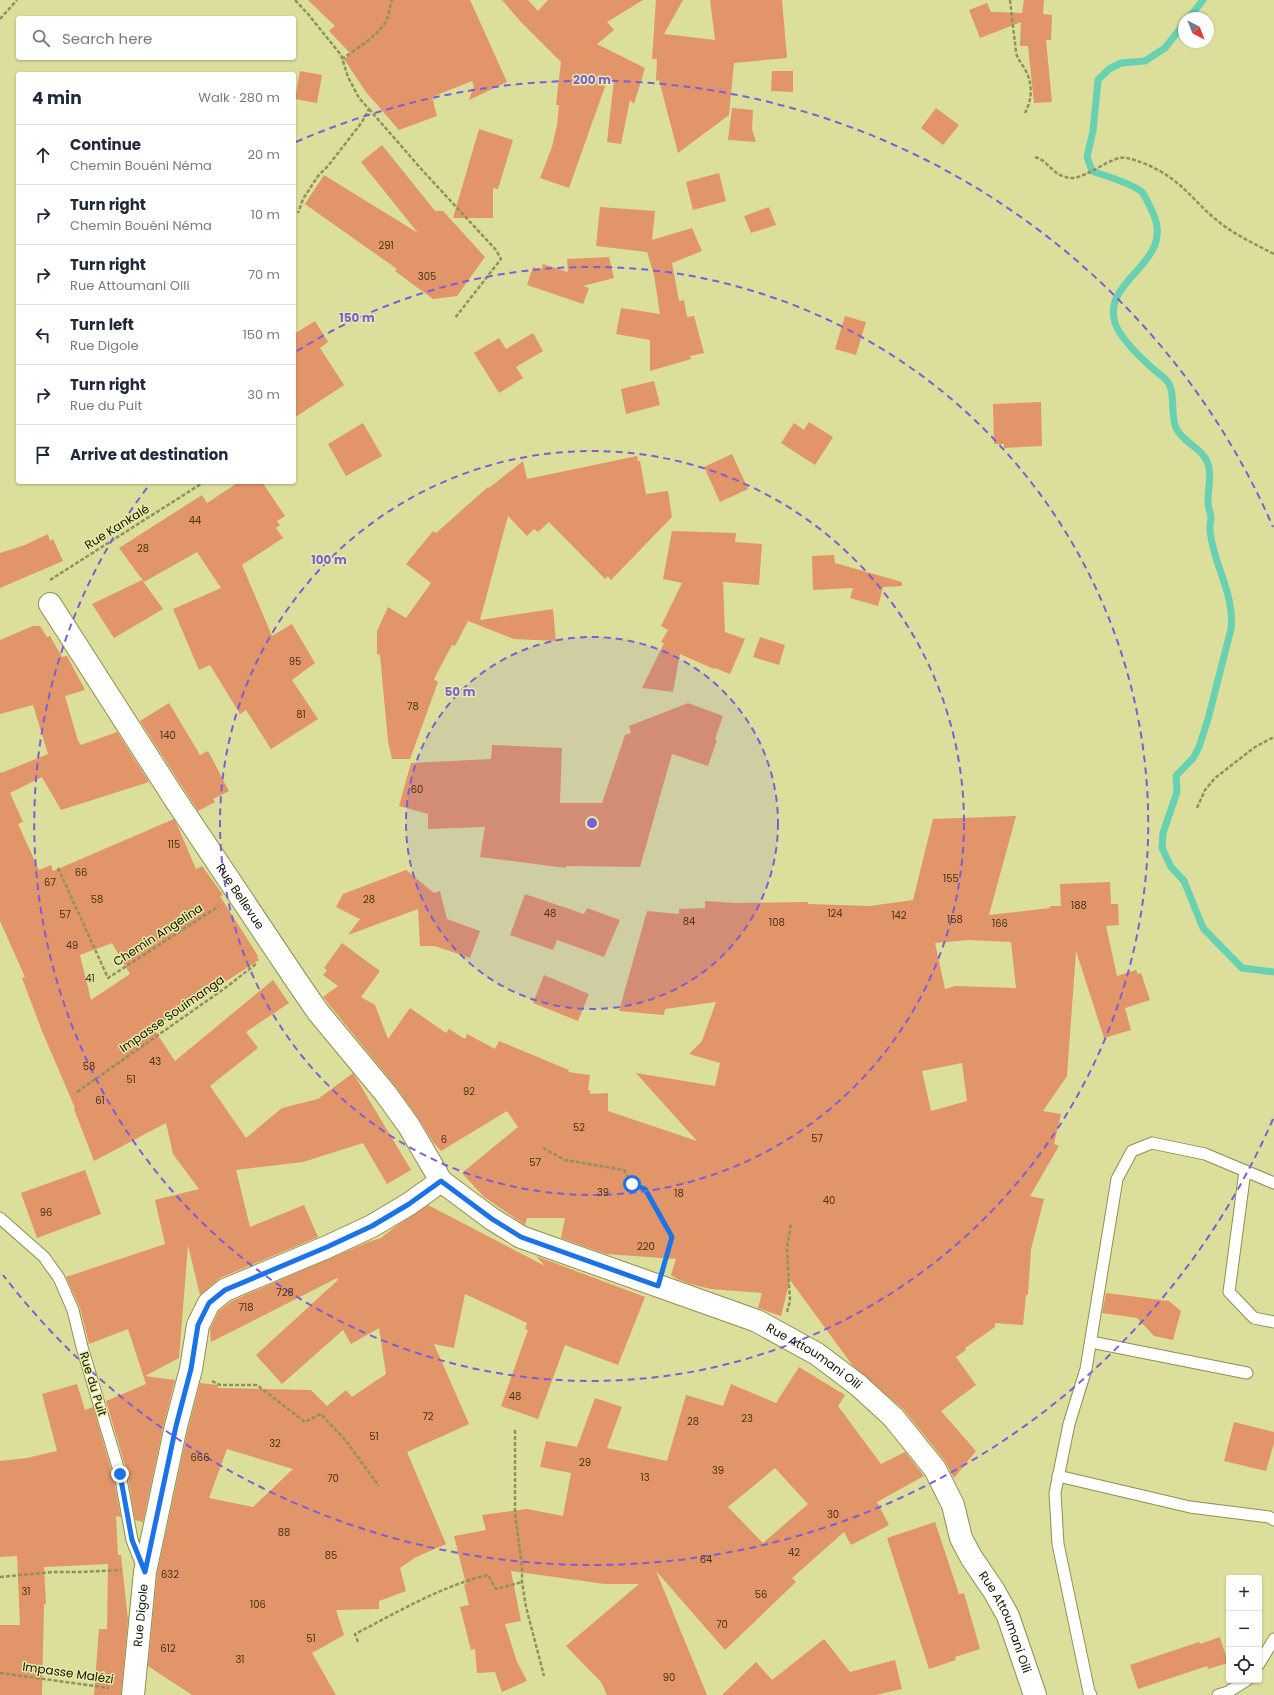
<!DOCTYPE html>
<meta charset="utf-8">
<style>
:root{--surface:#fff;--page:#f6f6f7;--text:#1f2937;--muted:#747a83;--line:#e0e1e3}
body{margin:0;font-family:Poppins,sans-serif;background:var(--page);color:var(--text)}
.controls{position:absolute;right:12px;bottom:12px;display:grid;overflow:hidden;border-radius:4px;box-shadow:0 1px 3px #0004}
.controls button{width:36px;height:36px;display:grid;place-items:center;padding:0;border:0;border-bottom:1px solid var(--line);background:var(--surface);color:var(--text);font:20px sans-serif}
.compass{position:absolute;left:1178px;top:12px;width:36px;height:36px;border-radius:50%;background:var(--surface);box-shadow:0 1px 3px #0004;rotate:138deg}
.stop{position:absolute;width:12px;height:12px;margin:-9px;border:3px solid #1a73e8;border-radius:50%;background:#fff}
.stop.end{background:#1a73e8;border-color:#fff;box-shadow:0 1px 4px #0008}
.list{margin:0;padding:0;list-style:none}
h2{display:flex;justify-content:space-between;align-items:center;height:52px;margin:0;padding:0 16px;font-size:17px}
h2 small{font-size:13px;font-weight:400;color:var(--muted)}
.list li{display:grid;grid-template-columns:26px 1fr auto;gap:12px;align-items:center;box-sizing:border-box;height:60px;padding:0 16px;border-top:1px solid var(--line)}
.list b{display:block;font-size:15px;white-space:nowrap}
.list p{margin:0;font-size:13px;white-space:nowrap;color:var(--muted)}
.list em{font-size:13px;font-style:normal;color:var(--muted)}
.icon{flex:none;width:22px;height:22px;fill:none;stroke:currentColor;stroke-width:2;stroke-linecap:round;stroke-linejoin:round}
.map{position:relative;flex:none;width:1274px;height:1695px;overflow:hidden}
.search{position:absolute;background:var(--surface);box-shadow:0 1px 3px #0004;left:16px;top:16px;width:280px;height:44px;display:flex;align-items:center;gap:10px;box-sizing:border-box;padding:0 14px;border-radius:4px;color:var(--muted);font-size:15px}
.panel{position:absolute;background:var(--surface);box-shadow:0 1px 3px #0004;left:16px;top:72px;width:280px;height:412px;border-radius:4px}
.map>svg:first-child{display:block}
.lines{fill:none;stroke-linecap:round;stroke-linejoin:round}
.stream{stroke:#68d1b1;stroke-width:7}
.building{fill:#e19568;fill-rule:evenodd}
.lane-casing{stroke:#8d904f;stroke-width:13}
.street-casing{stroke:#8d904f;stroke-width:24}
.path{stroke:#8f9260;stroke-width:2.5;stroke-dasharray:4 2;stroke-linecap:butt}
.lane{stroke:#fff;stroke-width:11}
.street{stroke:#fff;stroke-width:22}
.route{stroke:#1a73e8;stroke-width:5}
.ring{fill:none;stroke:#7d5ed9;stroke-width:2;stroke-dasharray:7 5}
.labels{text-anchor:middle;stroke-width:3;stroke-linejoin:round;paint-order:stroke}
.number-label{font-size:10px;fill:#46341a}
.street-label{font-size:12px;fill:#121300;stroke:#e8eca8}
.centre{fill:#7d5ed9;stroke:#e8eca8;stroke-width:2}
.ring-label{font-size:12px;text-anchor:middle;font-weight:bold;fill:#7d5ed9;stroke:#e8eca8;stroke-width:3;stroke-linejoin:round;paint-order:stroke}
</style>
<div class="map">
<svg width="1274" height="1695" viewBox="0 0 1274 1695">
<rect width="100%" height="100%" fill="#dbdf9b"/>
<g class="lines">
<!-- stream -->
<g class="stream">
<polyline points="1189,18 1203,0"/>
<path d="M1184,24l-19,24 -20,13 -24,2 -12,6 -11,11 -5,51 -6,26 5,14c11,4 42,13 50,21 4,5 7,13 10,19 26,52 -51,67 -37,112 5,15 25,34 36,44 5,5 12,9 16,14 9,10 3,33 9,47 7,15 27,20 32,36 4,10 0,25 0,36 -1,6 3,12 3,18 0,4 -2,8 -1,12 3,35 25,63 21,99l-23,90 -9,28 -5,10 -18,19 1,16 -14,41 -1,15 9,19 13,14 19,47 39,40 32,4"/>
</g>
</g>
<!-- building -->
<g class="building">
<polygon points="308,0 470,0 507,82 469,100 474,86 472,81 432,97 437,116 399,130 366,92 344,59 351,54 329,31 335,26"/>
<polygon points="502,0 528,0 538,11 548,0 643,0 607,22 614,30 597,44 645,68 634,104 630,100 621,144 607,142 614,80 608,78 569,188 540,178 552,147 557,125 559,105 556,105 561,62 521,22"/>
<polygon points="656,0 683,0 664,34 715,40 710,0 782,0 787,58 734,63 729,115 678,153 659,80 656,81 657,59 652,59"/>
<polygon points="1024,0 1044,0 1043,14 1052,15 1051,40 1046,40 1052,102 1034,103 1028,46 1020,46 1021,22 980,38 969,10 987,3 991,12 1022,13"/>
<polygon points="300,71 322,75 317,103 295,99"/>
<polygon points="772,71 793,71 793,92 771,91"/>
<polygon points="732,108 753,110 752,129 756,142 728,140"/>
<polygon points="936,108 959,125 943,145 921,128"/>
<polygon points="479,129 513,140 498,189 493,188 493,218 453,218"/>
<polygon points="382,145 435,211 443,211 485,257 457,296 433,299 395,271 397,269 305,204 324,175 418,233 361,162"/>
<polygon points="719,173 726,201 693,210 686,182"/>
<polygon points="600,207 655,211 652,240 692,228 702,251 672,263 679,301 684,300 687,317 694,316 704,353 690,356 691,359 650,371 650,340 616,334 621,308 660,314 654,275 647,252 596,246"/>
<polygon points="769,207 776,225 751,233 744,216"/>
<polygon points="609,257 614,278 583,286 589,288 583,304 527,285 533,267 541,270 543,264 568,272 567,259"/>
<polygon points="845,316 866,322 856,355 835,349"/>
<polygon points="315,321 328,342 320,348 344,385 294,418 294,334"/>
<polygon points="533,333 543,351 516,367 523,378 499,393 474,353 499,338 506,349"/>
<polygon points="654,381 660,405 626,414 621,389"/>
<polygon points="1041,402 1042,446 1004,448 1004,444 994,444 993,404"/>
<polygon points="809,422 833,437 815,465 781,443 794,423 804,430"/>
<polygon points="363,423 382,456 346,476 328,444"/>
<polygon points="732,454 748,489 720,502 704,467"/>
<polygon points="637,456 638,461 640,461 646,494 668,491 672,517 611,580 608,576 605,579 549,522 538,532 534,529 527,536 508,516 480,620 553,609 556,641 514,639 468,621 455,646 452,645 434,679 438,682 410,759 392,759 388,741 380,655 377,654 377,631 388,607 406,618 431,583 406,564 433,531 436,533 488,487 489,488 523,461 527,479"/>
<polygon points="239,482 262,482 285,516 277,521 280,525 276,528 283,538 242,565 272,636 292,624 315,663 292,680 318,719 271,749 246,710 240,714 210,665 199,670 173,609 221,588 197,552 144,582 119,548 202,495 207,503"/>
<polygon points="672,531 736,533 735,542 762,544 759,585 723,582 725,632 745,639 730,674 715,668 714,669 680,654 673,692 642,688 664,643 661,642 668,630 661,626 682,583 663,579"/>
<polygon points="48,534 50,541 53,539 63,561 0,588 0,553 25,545"/>
<polygon points="834,555 835,563 902,582 902,586 883,587 878,606 850,598 853,588 813,590 812,556"/>
<polygon points="142,580 163,609 114,638 92,604"/>
<path d="M33,626h7l7,11 3,-1 12,21 5,-1 18,34 -20,6 13,45 3,4 36,-13 32,50 -88,28 -19,-33 -32,16 13,29 -5,2 21,46 12,-5 2,6 121,-52 4,8 18,42 6,-3 21,29 -3,1 38,60 -1,1 2,3 -106,68 22,33 98,-81 16,23 -43,29 12,16 -48,38 36,52 36,-30 36,-9 35,-26 58,97 -24,14 -24,-41 -60,19 -67,8 14,57 54,-22 14,32 -98,41 -20,17 -12,-50 -9,113 -34,18 30,4 -11,43 -21,99 -8,-2 -8,-48 -21,-71 40,-17 -18,-55 -39,15 -9,-36 -14,-31 99,-33 -10,-44 44,-11 -26,-35 -7,-31 -72,38 -20,-52 1,-1 -33,-77 -20,-53 3,-1 -25,-56v-150l1,2 47,-19 -15,-49 -33,9v-74zM112,943l18,31 -39,26 -11,-45z"/>
<polygon points="760,637 785,645 779,665 753,657"/>
<polygon points="169,703 200,755 208,751 229,791 213,799 215,802 198,811 140,721"/>
<polygon points="688,703 723,716 715,739 717,740 708,766 672,754 640,867 566,866 566,868 480,857 485,827 428,829 428,814 399,806 411,763 491,759 492,745 562,748 560,803 602,803 625,735 631,733 629,726"/>
<path d="M1016,816l-27,99 61,-7v-2h11l-1,-22 50,-2 1,22h7l1,21 -13,1 11,50 19,-6 2,4 3,-1 9,27 -25,8 6,22 -27,8 -28,-87 -9,125 -24,35 18,3 -7,30 5,2 -29,50 14,3 -13,50 -3,46h-2l-3,30 -28,-2v4l-30,21 1,2 -10,7 20,28 -35,26 35,40 -22,27 -9,-17 -42,-52 -50,-43 -63,-86 -9,36 -23,-8 4,-15 -51,-4 -21,-5 -13,-5 -6,-4 5,-16 -70,-5 -45,-16 4,-20h-38l-2,7 -42,-29 -21,-23 56,-46 -11,-16 -66,40 -8,-9 -14,-23 -23,-32 -73,-90 15,-11 -15,-11 4,-5 -3,-2 18,-25 38,28 -19,26 14,8 13,34 22,-31 36,25 3,-4 16,10 2,-5 28,15 4,-8 70,29 -1,2 22,3 -2,15h2v4l18,-1v18l89,30 -61,-68 79,13 5,-23 -31,-9 13,-13 14,-39 -51,7 -1,6 -45,-4 28,-100 32,3v-5l26,-1v-7l31,2 72,-1v2l62,2 43,-6 20,-81zM968,940l43,2 5,46 -61,-2 -10,3 -10,-46zM962,1063l5,38 -36,10 -9,-40z"/>
<polygon points="406,870 434,893 440,891 447,919 480,931 470,958 435,946 420,946 418,909 348,935 360,919 336,907 343,894"/>
<polygon points="525,894 584,914 587,908 620,920 604,957 557,940 553,950 510,935"/>
<polygon points="544,975 589,994 578,1021 533,1003"/>
<polygon points="85,1170 101,1214 37,1238 21,1193"/>
<path d="M428,1205l117,61 -9,-10 109,41 -27,68 -53,-20 -27,74 -37,-13 27,-76 -3,-1 2,-6 -62,-29 -11,54 -20,-4 35,80 -62,28 39,92 -30,13 -16,11 6,23 -27,10v8l-43,1 8,25 -32,18 24,42h-144l-44,-29 9,-92 31,-145 12,-46 18,2v3l93,2 16,16 19,-16 6,7 34,-23 -7,-46 -28,16 -8,-14 -61,54 -26,-29 82,-75 -1,-2 -126,64 -1,-13 9,-18 13,-10 136,-59 13,-4 14,-11zM227,1449l66,20 -40,38 -44,-9z"/>
<polygon points="1106,1293 1169,1301 1181,1311 1173,1340 1154,1336 1137,1318 1102,1313"/>
<path d="M799,1367l46,28 -7,11 43,58 24,-12 19,24 -47,26 12,23 -38,20 -7,-13 -52,46 4,4 -71,68 -69,-79 51,124h-100l-6,-13 -35,-36 73,-62h-34l-94,-13 10,50 -16,3 12,38 10,19 -25,11 -7,-20 -18,1 -2,-24 -4,1 -11,-43 9,-2 -5,-20 2,-1 -12,-48 32,-6 -4,-15 45,-6 36,7 8,-43 -31,-6 6,-26 31,6 18,-49 27,9 -15,41 60,13 19,-66 37,11 8,-22 45,19zM775,1468l33,36 -45,39 -35,-36z"/>
<polygon points="77,1384 85,1410 93,1407 113,1476 121,1517 116,1516 118,1555 121,1555 128,1620 121,1695 94,1695 99,1629 107,1629 108,1564 44,1567 46,1604 44,1604 42,1695 0,1695 0,1625 20,1625 17,1556 0,1557 0,1461 27,1458 57,1451 42,1394"/>
<polygon points="1234,1422 1274,1432 1274,1443 1266,1471 1224,1461"/>
<polygon points="935,1522 959,1594 964,1593 980,1649 955,1657 956,1660 929,1669 887,1538"/>
<polygon points="1220,1637 1228,1663 1208,1669 1207,1666 1138,1689 1130,1665 1199,1642 1200,1644"/>
<polygon points="824,1639 850,1672 895,1660 902,1689 876,1695 722,1695 756,1662 772,1680"/>
</g>
<g class="lines">
<defs>
<g id="lane">
<polyline points="1245,1171 1229,1292 1254,1318 1274,1322"/>
<polyline points="0,1218 44,1257 59,1278 73,1310 82,1347 120,1474 132,1540 143,1568"/>
<polyline points="1091,1342 1247,1373"/>
<polyline points="1058,1476 1190,1507 1269,1517 1274,1520"/>
<polyline points="1259,1664 1274,1639"/>
<polyline points="1091,1695 1089,1692 1058,1544 1055,1493 1069,1424 1086,1369 1117,1179 1132,1151 1152,1143 1205,1154 1274,1183"/>
<polyline points="1218,1695 1228,1692 1247,1680"/>
</g>
<g id="street">
<path id="s1" d="M50,604l123,192 123,184 22,32 68,82 23,32 32,55 51,38 29,18 236,84 60,33 41,31 35,32 42,52 18,36 8,33 10,19 23,34 14,25 27,79"/>
<path id="s2" d="M133,1695l12,-123 31,-146 15,-57 7,-44 11,-22 16,-13 102,-43 45,-21 37,-22 32,-23"/>
</g>
</defs>
<!-- lane casing -->
<use href="#lane" class="lane-casing"/>
<!-- street casing -->
<use href="#street" class="street-casing"/>
<!-- path -->
<g class="path">
<polyline points="295,0 308,14 341,55 348,77 359,98 369,109 362,122 328,166 318,176 303,199 298,213"/>
<path d="M1010,0l6,52c1,6 4,9 7,14 10,15 10,32 2,47"/>
<polyline points="0,19 17,0"/>
<path d="M342,59c14,-10 38,-24 45,-40 2,-6 3,-13 5,-19"/>
<polyline points="369,109 423,171 496,250 501,259 455,318"/>
<path d="M1035,157c16,5 16,19 36,21 15,1 42,-24 56,-20 21,5 41,16 56,30 12,11 23,24 36,34 16,13 36,22 55,32"/>
<polyline points="50,580 204,482"/>
<polyline points="1197,808 1205,790 1215,778 1255,747 1274,737"/>
<polyline points="58,868 108,978 219,906"/>
<polyline points="77,1092 228,986 257,963"/>
<polyline points="543,1148 565,1160 624,1170 632,1183 645,1189 672,1237 664,1262"/>
<polyline points="787,1312 790,1301 787,1248 791,1223"/>
<polyline points="212,1381 220,1385 257,1385 305,1422 321,1414 346,1441 379,1486"/>
<polyline points="515,1430 515,1513 522,1567 522,1582 526,1607 544,1676"/>
<polyline points="0,1577 53,1572 81,1572 121,1570"/>
<path d="M358,1642l-3,-8c43,-22 86,-48 133,-59l8,14 26,-7"/>
<polyline points="0,1673 109,1688"/>
</g>
<!-- lane -->
<use href="#lane" class="lane"/>
<!-- street -->
<use href="#street" class="street"/>
</g>
<g class="lines">
<!-- route -->
<polyline class="route" points="120,1474 132,1540 145,1572 176,1426 191,1369 198,1325 209,1303 225,1290 327,1247 372,1226 409,1204 441,1181 492,1219 521,1237 658,1286 672,1237 645,1189 632,1184"/>
</g>
<!-- distance rings -->
<circle cx="592" cy="823" r="186" fill="#7d5ed9" fill-opacity=".12"/>
<g class="ring">
<circle cx="592" cy="823" r="186"/>
<circle cx="592" cy="823" r="372"/>
<path d="M297 351A557 557 0 1 1 150 484"/>
<path d="M1273 1119A743 743 0 0 1 3 1275M296 142A743 743 0 0 1 1273 527"/>
</g>
<g class="labels">
<!-- number labels -->
<g class="number-label">
<text x="386" y="249">291</text>
<text x="427" y="280">305</text>
<text x="195" y="524">44</text>
<text x="143" y="552">28</text>
<text x="295" y="665">95</text>
<text x="413" y="710">78</text>
<text x="301" y="718">81</text>
<text x="168" y="739">140</text>
<text x="417" y="793">60</text>
<text x="174" y="848">115</text>
<text x="81" y="876">66</text>
<text x="951" y="882">155</text>
<text x="50" y="886">67</text>
<text x="97" y="903">58</text>
<text x="369" y="903">28</text>
<text x="1079" y="909">188</text>
<text x="550" y="917">48</text>
<text x="835" y="917">124</text>
<text x="65" y="918">57</text>
<text x="899" y="919">142</text>
<text x="955" y="923">158</text>
<text x="689" y="925">84</text>
<text x="777" y="926">108</text>
<text x="1000" y="927">166</text>
<text x="72" y="949">49</text>
<text x="90" y="982">41</text>
<text x="155" y="1065">43</text>
<text x="89" y="1070">58</text>
<text x="131" y="1083">51</text>
<text x="469" y="1095">92</text>
<text x="100" y="1104">61</text>
<text x="579" y="1131">52</text>
<text x="817" y="1142">57</text>
<text x="444" y="1143">6</text>
<text x="535" y="1166">57</text>
<text x="603" y="1196">39</text>
<text x="679" y="1197">18</text>
<text x="829" y="1204">40</text>
<text x="46" y="1216">96</text>
<text x="646" y="1250">220</text>
<text x="285" y="1296">728</text>
<text x="246" y="1311">718</text>
<text x="515" y="1400">48</text>
<text x="428" y="1420">72</text>
<text x="747" y="1422">23</text>
<text x="693" y="1425">28</text>
<text x="374" y="1440">51</text>
<text x="275" y="1447">32</text>
<text x="200" y="1461">666</text>
<text x="585" y="1466">29</text>
<text x="718" y="1474">39</text>
<text x="645" y="1481">13</text>
<text x="333" y="1482">70</text>
<text x="833" y="1518">30</text>
<text x="284" y="1536">88</text>
<text x="794" y="1556">42</text>
<text x="331" y="1559">85</text>
<text x="706" y="1563">64</text>
<text x="170" y="1578">632</text>
<text x="26" y="1595">31</text>
<text x="761" y="1598">56</text>
<text x="258" y="1608">106</text>
<text x="722" y="1628">70</text>
<text x="311" y="1642">51</text>
<text x="168" y="1652">612</text>
<text x="240" y="1663">31</text>
<text x="669" y="1681">90</text>
</g>
<!-- street labels -->
<g class="street-label">
<text transform="translate(117 527) rotate(-32)" y="4">Rue Kankalé</text>
<text dy="4" stroke="none"><textPath href="#s1" startOffset="349">Rue Bellevue</textPath></text>
<text transform="translate(158 935) rotate(-33)" y="4">Chemin Angelina</text>
<text transform="translate(172 1014) rotate(-35)" y="4">Impasse Souimanga</text>
<text dy="4" stroke="none"><textPath href="#s1" startOffset="1113">Rue Attoumani Oili</textPath></text>
<text transform="translate(93 1384) rotate(73)" y="4">Rue du Puit</text>
<text dy="4" stroke="none"><textPath href="#s2" startOffset="80">Rue Digole</textPath></text>
<text dy="4" stroke="none"><textPath href="#s1" startOffset="1450">Rue Attoumani Oili</textPath></text>
<text transform="translate(68 1673) rotate(8)" y="4">Impasse Malézi</text>
</g>
</g>
<circle cx="592" cy="823" r="6" class="centre"/>
<g class="ring-label">
<text x="592" y="84">200 m</text>
<text x="357" y="322">150 m</text>
<text x="329" y="564">100 m</text>
<text x="460" y="696">50 m</text>
</g>
</svg>
<div class="controls">
<button>+</button>
<button>−</button>
<button><svg class="icon" aria-label="locate" viewBox="0 0 24 24"><circle cx="12" cy="12" r="6"/><path d="M12 2v4M12 18v4M2 12h4M18 12h4"/></svg></button>
</div>
<svg class="compass" viewBox="-18 -18 36 36"><path d="M0-13l5 13h-10z" fill="#e53935"/><path d="M0 13l5-13h-10z" fill="#747a83"/></svg>
<div class="stop" style="left:632px;top:1184px"></div>
<div class="stop end" style="left:120px;top:1474px"></div>
<div class="search"><svg class="icon" aria-label="search" viewBox="0 0 24 24"><circle cx="10" cy="10" r="6"/><path d="M15 15l6 6"/></svg>Search here</div>
<section class="panel">
<h2>4 min<small>Walk · 280 m</small></h2>
<ul class="list">
<li><svg class="icon" aria-label="ahead" viewBox="0 0 24 24"><path d="M12 20V5M6 11l6-6 6 6"/></svg><div><b>Continue</b><p>Chemin Bouéni Néma</p></div><em>20 m</em></li>
<li><svg class="icon" aria-label="right" viewBox="0 0 24 24"><path d="M7 20v-9h11M14 6l5 5-5 5"/></svg><div><b>Turn right</b><p>Chemin Bouéni Néma</p></div><em>10 m</em></li>
<li><svg class="icon" aria-label="right" viewBox="0 0 24 24"><path d="M7 20v-9h11M14 6l5 5-5 5"/></svg><div><b>Turn right</b><p>Rue Attoumani Oili</p></div><em>70 m</em></li>
<li><svg class="icon" aria-label="left" viewBox="0 0 24 24"><path d="M17 20v-9H6M10 6l-5 5 5 5"/></svg><div><b>Turn left</b><p>Rue Digole</p></div><em>150 m</em></li>
<li><svg class="icon" aria-label="right" viewBox="0 0 24 24"><path d="M7 20v-9h11M14 6l5 5-5 5"/></svg><div><b>Turn right</b><p>Rue du Puit</p></div><em>30 m</em></li>
<li><svg class="icon" aria-label="arrive" viewBox="0 0 24 24"><path d="M6 21V4h12l-3 4 3 4H6"/></svg><div><b>Arrive at destination</b></div></li>
</ul>
</section>
</div>
